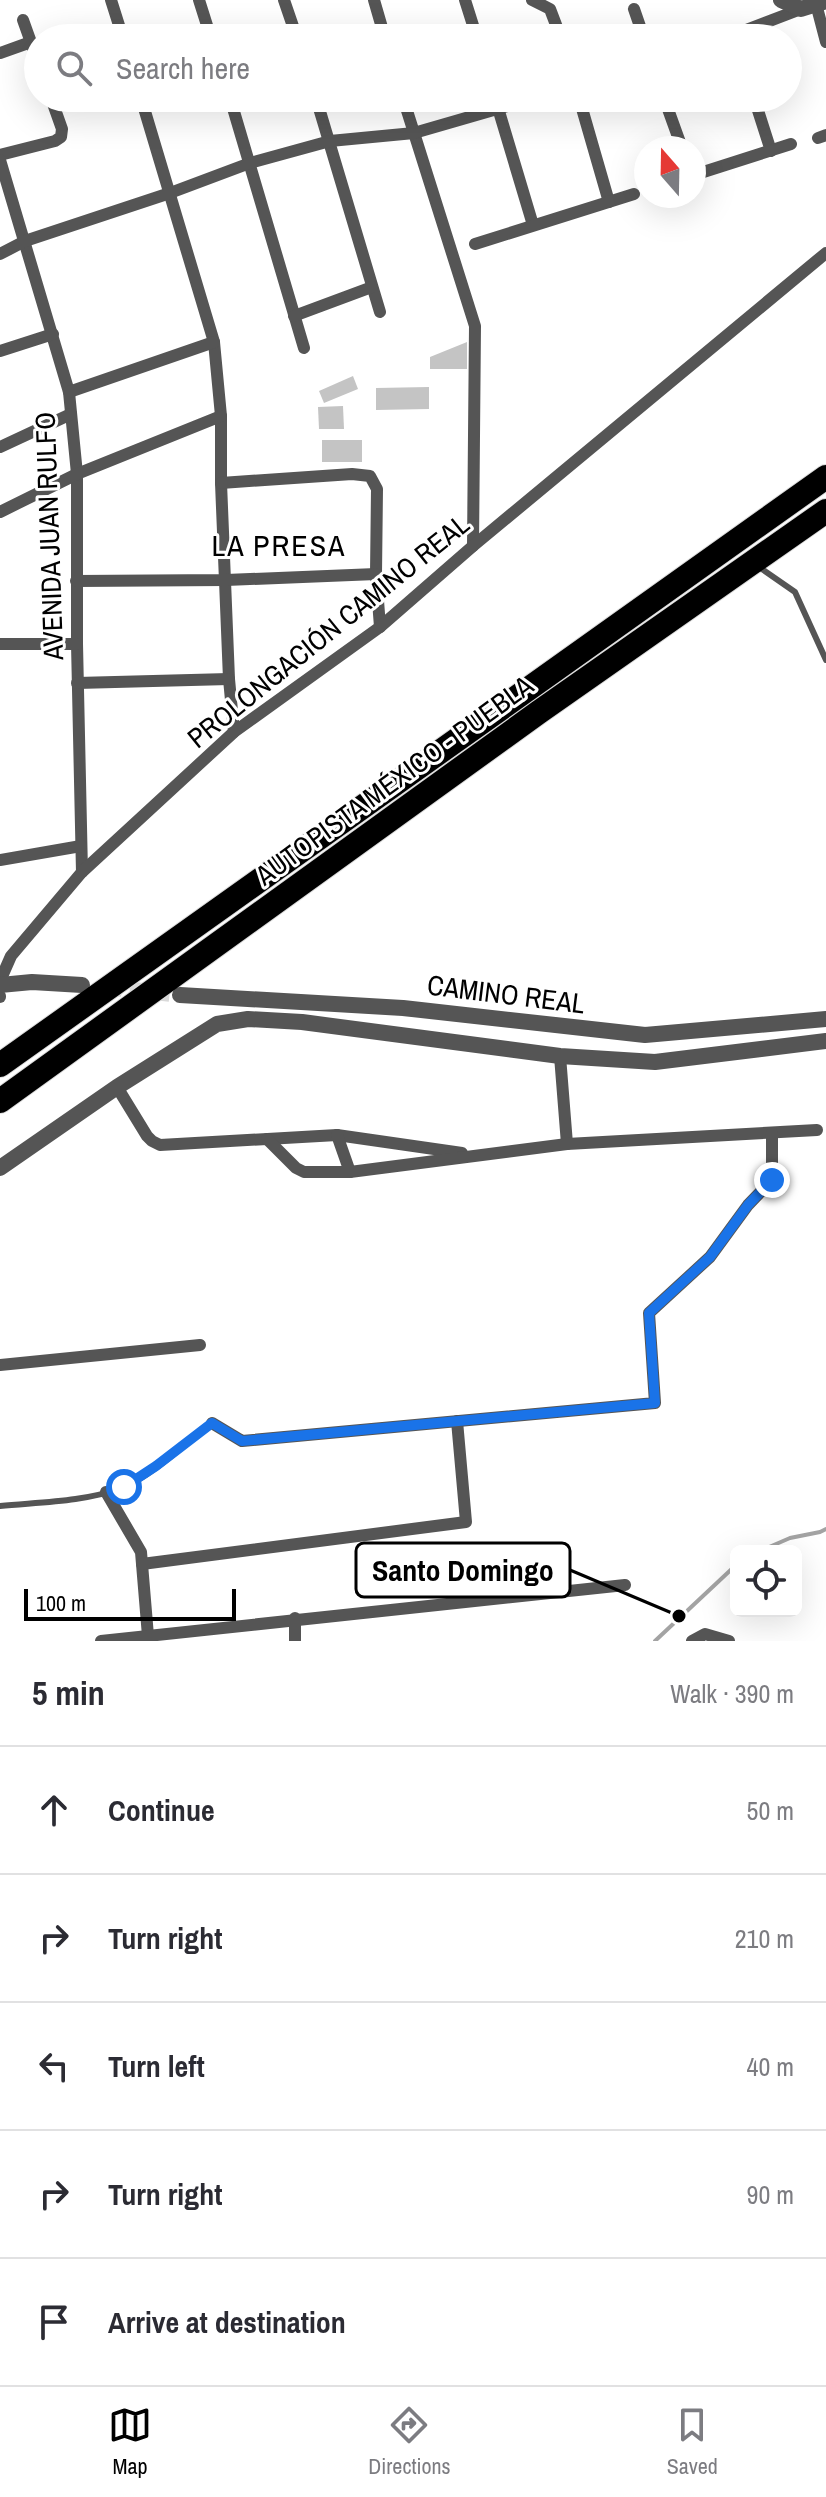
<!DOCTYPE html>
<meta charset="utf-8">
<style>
:root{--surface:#fff;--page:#f2f2f3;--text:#2b2b33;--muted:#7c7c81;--line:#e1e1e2;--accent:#000}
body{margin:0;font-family:"Archivo Narrow",sans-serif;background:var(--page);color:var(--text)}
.controls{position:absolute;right:24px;bottom:24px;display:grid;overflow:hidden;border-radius:12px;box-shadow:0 8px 32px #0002}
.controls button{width:72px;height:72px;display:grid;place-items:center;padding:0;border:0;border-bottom:2px solid var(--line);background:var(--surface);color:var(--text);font:40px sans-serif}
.compass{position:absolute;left:634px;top:136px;width:72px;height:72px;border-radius:50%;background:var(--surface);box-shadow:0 8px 32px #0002;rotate:340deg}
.scale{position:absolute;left:24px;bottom:20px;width:212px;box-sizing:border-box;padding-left:8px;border:4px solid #000;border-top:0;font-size:22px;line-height:28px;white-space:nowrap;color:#000;-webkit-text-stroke:6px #fff;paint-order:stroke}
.stop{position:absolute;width:24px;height:24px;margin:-18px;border:6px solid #1a73e8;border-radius:50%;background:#fff}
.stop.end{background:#1a73e8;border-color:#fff;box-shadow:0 2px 8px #0008}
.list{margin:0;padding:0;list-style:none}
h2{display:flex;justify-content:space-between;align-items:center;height:104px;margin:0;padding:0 32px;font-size:34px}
h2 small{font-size:26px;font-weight:400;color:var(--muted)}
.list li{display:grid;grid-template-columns:52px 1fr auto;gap:24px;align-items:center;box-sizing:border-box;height:128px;padding:0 32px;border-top:2px solid var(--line)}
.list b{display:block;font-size:30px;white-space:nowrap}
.list em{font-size:26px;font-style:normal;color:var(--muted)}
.icon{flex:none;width:44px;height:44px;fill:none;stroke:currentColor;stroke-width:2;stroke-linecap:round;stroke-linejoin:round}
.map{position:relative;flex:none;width:826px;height:1641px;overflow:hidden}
.search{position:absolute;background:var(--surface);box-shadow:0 8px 32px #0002;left:24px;right:24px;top:24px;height:88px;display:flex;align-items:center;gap:20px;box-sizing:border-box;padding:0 28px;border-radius:44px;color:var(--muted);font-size:30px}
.sheet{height:744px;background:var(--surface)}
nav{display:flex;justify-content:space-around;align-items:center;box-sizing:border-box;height:112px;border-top:2px solid var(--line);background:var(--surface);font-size:22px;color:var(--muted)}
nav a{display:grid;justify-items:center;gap:4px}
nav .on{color:var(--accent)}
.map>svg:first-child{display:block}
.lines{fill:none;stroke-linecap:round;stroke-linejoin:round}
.stream{stroke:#a3a3a3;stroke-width:4}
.building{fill:#c4c4c4}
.tertiary-tunnel{stroke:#d9d9d9;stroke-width:16;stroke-dasharray:16 8;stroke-linecap:butt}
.motorway-casing{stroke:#dbdbdb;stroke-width:26}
.service{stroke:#555;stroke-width:6}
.minor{stroke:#555;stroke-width:12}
.tertiary{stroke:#555;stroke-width:16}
.motorway{stroke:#000;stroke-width:24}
.route{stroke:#1a73e8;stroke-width:10}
.labels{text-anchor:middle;stroke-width:6;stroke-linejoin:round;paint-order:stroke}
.street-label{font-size:28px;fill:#000;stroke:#fff}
.neighbourhood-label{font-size:30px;letter-spacing:2px;fill:#000;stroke:#fff}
.leader{fill:none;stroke:#000;stroke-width:3}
.callout-dot{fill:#000;stroke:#fff;stroke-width:3}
.callout{fill:#fff;stroke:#000;stroke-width:3}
.callout-label{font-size:30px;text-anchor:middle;font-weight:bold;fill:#000}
</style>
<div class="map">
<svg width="826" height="1641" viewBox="0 0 826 1641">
<rect width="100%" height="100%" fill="#fff"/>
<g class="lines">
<!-- stream -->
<g class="stream">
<polyline points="760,1551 790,1538 820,1532 826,1529"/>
<polyline points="655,1641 736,1565"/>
</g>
</g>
<!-- building -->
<g class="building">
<polygon points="467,342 467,369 430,369 430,357"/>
<polygon points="353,376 358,389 324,403 319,391"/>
<polygon points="429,387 429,409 376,410 376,388"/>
<polygon points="343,406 344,429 319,429 318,407"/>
<rect x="322" y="440" width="40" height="22"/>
</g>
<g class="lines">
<!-- tertiary-tunnel -->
<polyline class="tertiary-tunnel" points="106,987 180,995"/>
<defs>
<g id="motorway">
<polyline points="0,1065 826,477"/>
<polyline points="0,1101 539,712 826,511"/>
</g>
</defs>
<!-- motorway casing -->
<use href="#motorway" class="motorway-casing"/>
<!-- service -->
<g class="service">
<polyline points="759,567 795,592 826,660"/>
<path d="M0,1506c40,-4 83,-4 122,-18 30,-12 64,-45 90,-65"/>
</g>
<!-- minor -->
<g class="minor">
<polyline points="111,0 123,38"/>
<polyline points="199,0 211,38"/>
<polyline points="284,0 297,38"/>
<polyline points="374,0 385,38"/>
<polyline points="465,0 477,38"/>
<polyline points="532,0 550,9 561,38"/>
<polyline points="815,0 826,42"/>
<polyline points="634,9 644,38"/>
<polyline points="23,20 38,62"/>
<polyline points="725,38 801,9"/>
<polyline points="0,53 31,42"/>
<polyline points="141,98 214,342 221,416 221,483 229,679 234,732"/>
<polyline points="230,98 304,348"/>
<polyline points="316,98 380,312"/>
<polyline points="403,98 475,326 473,546"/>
<polyline points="495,98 533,225"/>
<polyline points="579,98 609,202"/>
<polyline points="664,98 682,148"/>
<polyline points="754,98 771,151"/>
<polyline points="818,138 826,135"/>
<polyline points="0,155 55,141 61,137 62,129 51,98"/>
<polyline points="0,160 69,392 77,474 77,644 82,872"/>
<polyline points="694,175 791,144"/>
<polyline points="475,244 634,194"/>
<polyline points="0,254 25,241 170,193 250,163 330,141 414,133 535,98"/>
<polyline points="294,316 372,287"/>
<polyline points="0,351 53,334"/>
<polyline points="69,392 214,342"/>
<polyline points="0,447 71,414"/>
<polyline points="221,483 352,474 370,476 377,489 376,574 380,627"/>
<polyline points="0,512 77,474 221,416"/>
<polyline points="76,581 226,580 376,574"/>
<polyline points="0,644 77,644"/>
<polyline points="77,683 229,679"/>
<polyline points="0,860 81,846"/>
<polyline points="0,981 11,956 82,872 234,732 380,627 473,546 826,253"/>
<polyline points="0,996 0,997"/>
<polyline points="560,1056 567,1144"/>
<polyline points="117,1087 147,1136 152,1141 160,1145 337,1135 462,1153"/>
<polyline points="337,1135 350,1172"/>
<polyline points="267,1139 296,1168 304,1172 350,1172 567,1144 817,1130"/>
<polyline points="0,1365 200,1345"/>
<polyline points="212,1423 242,1441 655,1403 649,1313 710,1257 748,1205 772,1180 772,1133"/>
<polyline points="106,1492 141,1552 148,1636"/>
<polyline points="142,1564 466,1522 457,1421"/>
<polyline points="101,1641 625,1585"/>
<polyline points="295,1641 295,1618"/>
<polyline points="692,1641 705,1634 729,1641"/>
</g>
<!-- tertiary -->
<g class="tertiary">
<polyline points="781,0 801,9 826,1"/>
<polyline points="0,985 32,982 82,985"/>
<polyline points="180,995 403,1008 645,1035 826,1019"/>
<polyline points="0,1168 117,1087 217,1024 248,1019 302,1022 560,1056 655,1062 826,1041"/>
</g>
<!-- motorway -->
<use href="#motorway" class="motorway"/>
</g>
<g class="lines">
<!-- route -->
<polyline class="route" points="124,1487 156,1466 212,1423 242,1441 655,1403 649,1313 710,1257 748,1205 772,1180"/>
</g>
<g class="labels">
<!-- street labels -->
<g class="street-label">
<text transform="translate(49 536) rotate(-92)" y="10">AVENIDA JUAN RULFO</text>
<text transform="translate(328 631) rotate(-39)" y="10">PROLONGACIÓN CAMINO REAL</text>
<text transform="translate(394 780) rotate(-36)" y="10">AUTOPISTA MÉXICO - PUEBLA</text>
<text transform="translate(506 994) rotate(7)" y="10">CAMINO REAL</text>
</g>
<!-- neighbourhood labels -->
<g class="neighbourhood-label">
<text x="279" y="556">LA PRESA</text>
</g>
</g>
<!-- callouts -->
<path class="leader" d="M679 1616L570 1570"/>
<circle class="callout-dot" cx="679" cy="1616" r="8"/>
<rect class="callout" x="356" y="1543" width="214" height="54" rx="8"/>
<g class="callout-label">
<text x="463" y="1581">Santo Domingo</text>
</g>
</svg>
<div class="controls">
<button><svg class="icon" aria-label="locate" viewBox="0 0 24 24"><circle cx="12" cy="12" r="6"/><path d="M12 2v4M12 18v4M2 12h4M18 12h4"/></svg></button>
</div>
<svg class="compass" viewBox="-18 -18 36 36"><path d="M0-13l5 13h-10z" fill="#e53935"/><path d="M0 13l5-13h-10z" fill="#7c7c81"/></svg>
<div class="scale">100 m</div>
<div class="stop" style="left:124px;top:1487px"></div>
<div class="stop end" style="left:772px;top:1180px"></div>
<div class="search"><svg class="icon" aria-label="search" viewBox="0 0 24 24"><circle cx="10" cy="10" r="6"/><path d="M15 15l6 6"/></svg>Search here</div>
</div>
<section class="sheet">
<h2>5 min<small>Walk · 390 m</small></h2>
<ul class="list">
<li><svg class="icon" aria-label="ahead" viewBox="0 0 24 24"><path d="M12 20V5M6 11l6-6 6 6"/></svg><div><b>Continue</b></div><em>50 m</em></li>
<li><svg class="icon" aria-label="right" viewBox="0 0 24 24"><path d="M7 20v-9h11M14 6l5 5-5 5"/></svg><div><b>Turn right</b></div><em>210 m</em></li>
<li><svg class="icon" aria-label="left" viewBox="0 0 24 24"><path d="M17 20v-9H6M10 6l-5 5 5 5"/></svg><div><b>Turn left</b></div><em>40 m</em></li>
<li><svg class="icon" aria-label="right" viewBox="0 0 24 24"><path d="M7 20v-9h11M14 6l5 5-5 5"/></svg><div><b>Turn right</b></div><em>90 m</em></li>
<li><svg class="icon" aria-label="arrive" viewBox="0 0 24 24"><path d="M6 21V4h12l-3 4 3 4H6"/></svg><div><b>Arrive at destination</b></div></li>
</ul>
</section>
<nav>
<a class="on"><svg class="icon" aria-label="map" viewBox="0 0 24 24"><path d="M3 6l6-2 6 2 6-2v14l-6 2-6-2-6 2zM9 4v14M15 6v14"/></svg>Map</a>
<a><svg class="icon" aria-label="directions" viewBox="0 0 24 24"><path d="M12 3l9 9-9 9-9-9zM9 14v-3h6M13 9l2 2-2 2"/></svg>Directions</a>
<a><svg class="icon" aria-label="saved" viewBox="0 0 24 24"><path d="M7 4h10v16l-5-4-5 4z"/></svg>Saved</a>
</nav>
